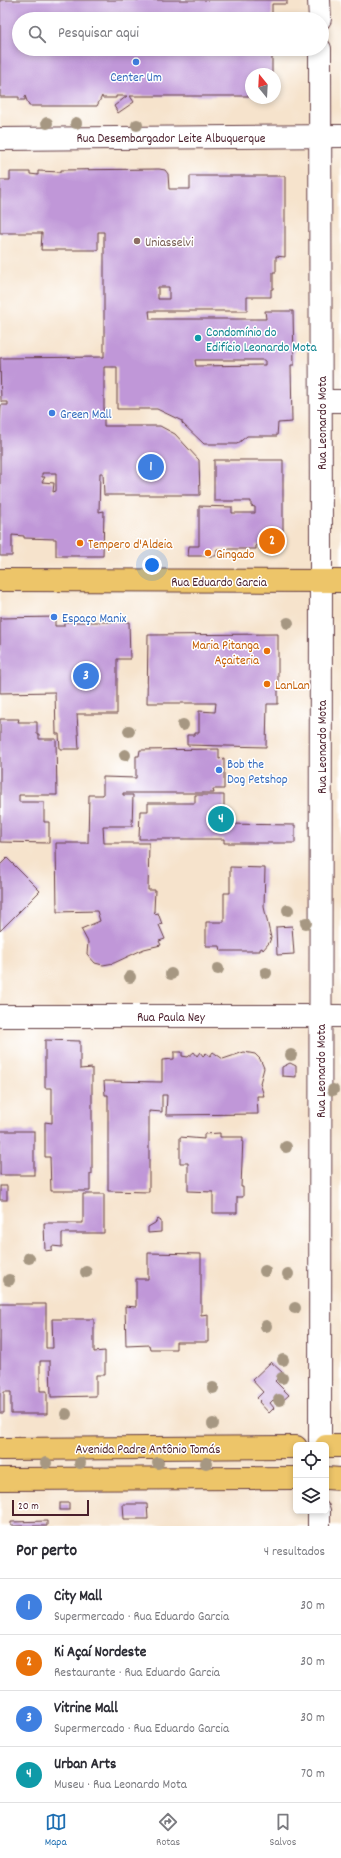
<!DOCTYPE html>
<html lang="pt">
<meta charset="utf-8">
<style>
:root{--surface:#fff;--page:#f2f2f3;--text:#2b2b33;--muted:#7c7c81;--line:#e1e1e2;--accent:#1f6fb2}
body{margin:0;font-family:Dekko,sans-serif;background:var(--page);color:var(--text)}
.controls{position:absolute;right:12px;bottom:12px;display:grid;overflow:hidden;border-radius:6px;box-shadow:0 2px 6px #0003}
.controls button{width:36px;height:36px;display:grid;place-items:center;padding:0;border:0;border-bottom:1px solid var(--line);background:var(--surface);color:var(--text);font:20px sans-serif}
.compass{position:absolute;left:245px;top:68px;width:36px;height:36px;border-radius:50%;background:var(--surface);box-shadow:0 2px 6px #0003;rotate:342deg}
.scale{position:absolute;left:12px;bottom:10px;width:77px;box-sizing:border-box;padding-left:4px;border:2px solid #4a1f2b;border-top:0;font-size:11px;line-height:14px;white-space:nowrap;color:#4a1f2b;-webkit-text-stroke:3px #fff;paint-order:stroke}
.you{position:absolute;left:152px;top:565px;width:14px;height:14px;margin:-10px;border:3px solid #fff;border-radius:50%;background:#1a73e8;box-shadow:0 0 0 6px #1a73e833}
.badge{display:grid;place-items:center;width:26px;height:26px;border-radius:50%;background:var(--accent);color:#fff;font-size:13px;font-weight:700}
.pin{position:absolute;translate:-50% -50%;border:2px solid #fff;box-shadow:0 1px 4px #0006}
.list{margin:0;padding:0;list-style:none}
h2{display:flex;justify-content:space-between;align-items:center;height:52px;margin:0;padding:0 16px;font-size:17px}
h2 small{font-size:13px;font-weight:400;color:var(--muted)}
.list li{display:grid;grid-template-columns:26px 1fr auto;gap:12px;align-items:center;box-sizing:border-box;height:56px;padding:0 16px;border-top:1px solid var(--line)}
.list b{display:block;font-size:15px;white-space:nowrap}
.list p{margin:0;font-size:13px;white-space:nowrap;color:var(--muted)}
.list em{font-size:13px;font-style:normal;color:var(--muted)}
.icon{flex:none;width:22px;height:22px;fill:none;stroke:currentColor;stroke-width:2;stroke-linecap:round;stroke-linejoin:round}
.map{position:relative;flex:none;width:341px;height:1526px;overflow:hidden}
.search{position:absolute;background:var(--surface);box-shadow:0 2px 6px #0003;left:12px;right:12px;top:12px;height:44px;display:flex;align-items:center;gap:10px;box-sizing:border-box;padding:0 14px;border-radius:22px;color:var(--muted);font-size:15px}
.sheet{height:276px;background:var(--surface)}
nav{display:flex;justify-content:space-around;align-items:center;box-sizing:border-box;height:56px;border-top:1px solid var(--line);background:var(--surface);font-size:11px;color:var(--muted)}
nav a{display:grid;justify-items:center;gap:2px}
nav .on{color:var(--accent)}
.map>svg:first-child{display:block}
.building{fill:#c097d8;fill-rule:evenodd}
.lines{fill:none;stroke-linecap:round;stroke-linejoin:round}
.minor-casing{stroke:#643c43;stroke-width:24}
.major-casing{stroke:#643c43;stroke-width:24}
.minor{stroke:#fff;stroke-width:22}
.major{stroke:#edc569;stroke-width:22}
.tree{fill:#a69782}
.shop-dot{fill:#3f7fe0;stroke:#fff;stroke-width:1.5}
.education-dot{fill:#8d6e63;stroke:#fff;stroke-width:1.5}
.culture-dot{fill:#0f9aa8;stroke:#fff;stroke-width:1.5}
.food-dot{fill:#e8710a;stroke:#fff;stroke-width:1.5}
.labels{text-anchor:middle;stroke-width:3;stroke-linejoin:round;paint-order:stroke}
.shop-label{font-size:13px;fill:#366cbe;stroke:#fff;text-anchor:start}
.street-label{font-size:13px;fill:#4a1f2b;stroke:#fff}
.education-label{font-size:13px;fill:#785e54;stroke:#fff;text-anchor:start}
.culture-label{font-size:13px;fill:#0d838f;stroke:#fff;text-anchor:start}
.food-label{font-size:13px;fill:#c56008;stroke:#fff;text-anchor:start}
</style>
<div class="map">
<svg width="341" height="1526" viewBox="0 0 341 1526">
<rect width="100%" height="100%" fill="#fff"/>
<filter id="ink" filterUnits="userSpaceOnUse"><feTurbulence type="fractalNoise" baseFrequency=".025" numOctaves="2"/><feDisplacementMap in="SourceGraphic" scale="8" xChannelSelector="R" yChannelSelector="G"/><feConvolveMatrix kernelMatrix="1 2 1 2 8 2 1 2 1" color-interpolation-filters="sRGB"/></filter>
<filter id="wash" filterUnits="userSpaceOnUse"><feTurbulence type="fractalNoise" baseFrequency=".012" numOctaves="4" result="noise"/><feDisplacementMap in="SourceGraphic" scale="16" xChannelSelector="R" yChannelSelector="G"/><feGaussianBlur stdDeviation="0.9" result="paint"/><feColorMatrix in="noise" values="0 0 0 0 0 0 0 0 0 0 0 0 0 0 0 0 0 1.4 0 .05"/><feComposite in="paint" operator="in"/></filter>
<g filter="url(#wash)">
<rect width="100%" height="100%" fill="#f6e3cc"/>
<g id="blocks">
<!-- building -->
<g class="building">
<polygon points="0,0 287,0 287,4 272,4 272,19 19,19 19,49 272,49 272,74 251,74 251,96 130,96 134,102 118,113 114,106 127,96 116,96 116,98 102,98 102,96 97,106 29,106 25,96 25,100 19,100 19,97 0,97"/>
<path d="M159,169l6,1 3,4 1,15h21v-13h95v81l-9,-1v16h-3v17h-2v8h-24v14h-98l1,8h116l-1,-8h28l1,54h-3l1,57 -14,1 -1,13h-30l-10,8h-33l-22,-21v-2l-25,-12h-40v-42h-13v59h56l15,8 24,26 1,35h-96l-1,-22h-3l-1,39 5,-1 -1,45h-47v-17l-32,-1v-2l-12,-1v21h-12v-136l1,-15h7v-3h-7l-1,-44 104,-1v-125h-6v18h-57l1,-17h-42v-53h10v-8h20v2l8,1v-4l23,1v-2zM158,287h11v12h-11zM195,360h70v5l-69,1zM42,473h14v18l-3,1 1,-9 -12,-1 3,-5h-3z"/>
<polygon points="214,460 283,460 283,545 256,545 256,549 217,549 216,556 188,556 189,546 199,546 199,506 232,507 232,513 255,513 255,507 251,506 251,501 214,501"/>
<polygon points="55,617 55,626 64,626 64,622 129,622 130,659 117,659 117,714 77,714 79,749 60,749 59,734 56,734 55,692 0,693 0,618"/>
<polygon points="278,634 278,704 267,704 266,747 187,745 187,735 195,735 195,733 199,733 199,711 215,712 216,703 147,703 148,635"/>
<polygon points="0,719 19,719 18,722 37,722 37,734 39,734 39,739 56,739 57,795 19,795 19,802 44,802 44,822 49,822 49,843 0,842"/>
<polygon points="219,749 219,759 224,758 224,789 213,789 214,793 123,793 123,795 133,795 132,826 103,826 104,843 149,843 148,890 155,890 154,911 155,914 158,913 162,924 159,925 165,939 159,941 161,945 144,949 114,963 103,965 95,963 87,954 88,942 81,929 100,921 97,911 57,912 56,843 88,843 89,795 103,795 103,777 136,778 136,756 139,756 140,750"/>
<polygon points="195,795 224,795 224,824 295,825 295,843 224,843 224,839 139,839 140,811 148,811 148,803 195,803"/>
<polygon points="7,858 40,891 0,931 0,865"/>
<polygon points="230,867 265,868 264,907 271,938 269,943 263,950 262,948 260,949 260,951 221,951 220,946 206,946 206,922 224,922 224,893 230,893"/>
<polygon points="292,926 294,954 277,955 276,927"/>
<polygon points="45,1040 80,1041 80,1069 92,1068 92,1174 90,1174 90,1191 51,1191 50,1157 45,1157 45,1122 52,1123 52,1088 45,1088"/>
<polygon points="174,1052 182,1052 182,1056 188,1057 194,1052 197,1056 200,1052 203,1056 206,1053 210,1056 213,1052 223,1059 244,1052 255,1054 260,1059 264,1068 260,1083 264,1096 257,1096 258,1114 166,1115 167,1095 162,1095 162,1112 149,1111 149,1192 108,1191 108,1095 105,1095 104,1081 162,1082 162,1060 174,1059"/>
<polygon points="290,1063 296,1066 296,1077 282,1076 282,1067"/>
<rect x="0" y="1131" width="34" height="44"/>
<polygon points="220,1133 220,1137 243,1137 241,1187 243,1187 243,1197 237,1197 237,1213 213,1213 213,1192 188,1191 188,1163 180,1163 180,1137 204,1139 204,1134"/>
<rect x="0" y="1186" width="7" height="14"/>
<polygon points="83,1194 104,1194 104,1233 62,1233 62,1247 52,1246 52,1250 45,1251 44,1223 83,1223"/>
<polygon points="158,1219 161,1221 161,1232 148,1233 148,1227 155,1223"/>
<polygon points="148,1253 201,1254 201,1315 208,1314 208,1342 176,1342 176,1349 150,1349 149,1345 126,1346 125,1306 136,1307 136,1279 148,1279"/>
<polygon points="0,1304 46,1304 46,1348 53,1348 52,1319 94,1319 94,1352 105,1351 105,1375 96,1375 96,1396 51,1397 50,1361 40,1361 40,1391 47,1391 47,1414 11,1414 11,1392 4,1392 4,1413 0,1413"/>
<polygon points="271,1362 283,1373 275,1381 289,1395 278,1405 273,1400 270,1403 274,1408 269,1413 259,1402 260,1401 257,1398 263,1392 252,1380"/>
<rect x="60" y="1503" width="9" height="7"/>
<polygon points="123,1504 147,1504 148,1519 124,1519"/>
<polygon points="47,1521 47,1526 11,1526 11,1522"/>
</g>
</g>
</g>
<g filter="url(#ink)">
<use href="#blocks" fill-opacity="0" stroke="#643c43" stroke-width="1"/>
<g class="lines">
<defs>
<g id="minor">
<polyline points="319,0 320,19"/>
<polyline points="320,49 321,553 320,1445"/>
<polyline points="0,139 341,136"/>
<polyline points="321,401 341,401"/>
<polyline points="0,1016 341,1016"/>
<polyline points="319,1511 319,1526"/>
</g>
<g id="major">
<polyline points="0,580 341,581"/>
<polyline points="326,1446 341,1446"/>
<polyline points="0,1449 296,1447"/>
<polyline points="326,1478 341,1479"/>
<polyline points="0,1479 296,1478"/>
</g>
</defs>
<!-- minor casing -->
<use href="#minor" class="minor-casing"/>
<!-- major casing -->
<use href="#major" class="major-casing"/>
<!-- minor -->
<use href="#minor" class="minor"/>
<!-- major -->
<use href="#major" class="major"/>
</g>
<!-- trees -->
<g class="tree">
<circle cx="47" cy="123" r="6"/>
<circle cx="76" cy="123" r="6"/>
<circle cx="137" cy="125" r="6"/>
<circle cx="288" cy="623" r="6"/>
<circle cx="183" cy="725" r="6"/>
<circle cx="129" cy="731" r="6"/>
<circle cx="125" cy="755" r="6"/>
<circle cx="288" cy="910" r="6"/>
<circle cx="306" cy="923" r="6"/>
<circle cx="218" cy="969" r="6"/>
<circle cx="266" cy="973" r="6"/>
<circle cx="171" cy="974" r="6"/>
<circle cx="130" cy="977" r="6"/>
<circle cx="291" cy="1055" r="6"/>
<circle cx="333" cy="1090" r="6"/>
<circle cx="286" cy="1147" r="6"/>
<circle cx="29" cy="1258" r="6"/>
<circle cx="265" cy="1271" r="6"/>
<circle cx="86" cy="1272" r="6"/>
<circle cx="288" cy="1274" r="6"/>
<circle cx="9" cy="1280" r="6"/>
<circle cx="295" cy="1308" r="6"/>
<circle cx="266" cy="1326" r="6"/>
<circle cx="283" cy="1360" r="6"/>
<circle cx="282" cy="1378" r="6"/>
<circle cx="213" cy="1388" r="6"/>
<circle cx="279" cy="1400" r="6"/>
<circle cx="66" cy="1414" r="6"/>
<circle cx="213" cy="1424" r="6"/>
<circle cx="46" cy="1463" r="6"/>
<circle cx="80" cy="1463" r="6"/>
<circle cx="158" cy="1463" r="6"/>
<circle cx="206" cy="1463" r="6"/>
</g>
</g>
<!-- markers -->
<g class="shop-dot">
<circle cx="136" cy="62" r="4"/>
<circle cx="52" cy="413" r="4"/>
<circle cx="54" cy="617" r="4"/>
<circle cx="219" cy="770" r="4"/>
</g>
<circle class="education-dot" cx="137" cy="241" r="4"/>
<circle class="culture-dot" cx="198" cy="338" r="4"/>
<g class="food-dot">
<circle cx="80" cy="543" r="4"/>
<circle cx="208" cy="553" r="4"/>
<circle cx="267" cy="651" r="4"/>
<circle cx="267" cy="684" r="4"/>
</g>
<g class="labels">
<!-- shop labels -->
<g class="shop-label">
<text x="136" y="81" text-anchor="middle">Center Um</text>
<text x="60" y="418">Green Mall</text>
<text x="62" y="622">Espaço Manix</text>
<text x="227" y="768">Bob the<tspan x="227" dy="15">Dog Petshop</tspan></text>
</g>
<!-- street labels -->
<g class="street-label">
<text x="171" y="142">Rua Desembargador Leite Albuquerque</text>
<text transform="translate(321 423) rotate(-90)" y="5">Rua Leonardo Mota</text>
<text x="219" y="586">Rua Eduardo Garcia</text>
<text transform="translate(321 747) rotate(-90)" y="5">Rua Leonardo Mota</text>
<text x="171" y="1021">Rua Paula Ney</text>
<text transform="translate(320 1071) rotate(-90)" y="5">Rua Leonardo Mota</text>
<text x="148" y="1453">Avenida Padre Antônio Tomás</text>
</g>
<!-- education labels -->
<g class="education-label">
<text x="145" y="246">Uniasselvi</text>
</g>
<!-- culture labels -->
<g class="culture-label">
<text x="206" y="336">Condomínio do<tspan x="206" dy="15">Edifício Leonardo Mota</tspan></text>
</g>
<!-- food labels -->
<g class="food-label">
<text x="88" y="548">Tempero d'Aldeia</text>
<text x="216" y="558">Gingado</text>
<text x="259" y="649" text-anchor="end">Maria Pitanga<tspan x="259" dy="15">Açaiteria</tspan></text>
<text x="275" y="689">LanLan</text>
</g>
</g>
</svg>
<div class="controls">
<button><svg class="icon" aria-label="locate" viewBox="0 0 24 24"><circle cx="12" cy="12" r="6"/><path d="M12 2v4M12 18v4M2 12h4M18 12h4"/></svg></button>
<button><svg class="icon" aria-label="layers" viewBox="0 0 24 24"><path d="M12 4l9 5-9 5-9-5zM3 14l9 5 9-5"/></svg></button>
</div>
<svg class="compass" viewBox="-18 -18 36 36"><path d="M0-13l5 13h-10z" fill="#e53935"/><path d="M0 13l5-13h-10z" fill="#7c7c81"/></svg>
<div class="scale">20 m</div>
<div class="you"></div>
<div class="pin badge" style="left:151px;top:467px;background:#3f7fe0">1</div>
<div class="pin badge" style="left:272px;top:541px;background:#e8710a">2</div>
<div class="pin badge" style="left:86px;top:676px;background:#3f7fe0">3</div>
<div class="pin badge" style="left:221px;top:819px;background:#0f9aa8">4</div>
<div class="search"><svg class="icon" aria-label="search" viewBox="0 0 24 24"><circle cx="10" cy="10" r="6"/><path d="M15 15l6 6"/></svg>Pesquisar aqui</div>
</div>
<section class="sheet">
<h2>Por perto<small>4 resultados</small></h2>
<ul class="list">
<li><span class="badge" style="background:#3f7fe0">1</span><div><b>City Mall</b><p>Supermercado · Rua Eduardo Garcia</p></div><em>30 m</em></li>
<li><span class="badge" style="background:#e8710a">2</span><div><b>Ki Açaí Nordeste</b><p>Restaurante · Rua Eduardo Garcia</p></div><em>30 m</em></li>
<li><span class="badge" style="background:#3f7fe0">3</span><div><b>Vitrine Mall</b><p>Supermercado · Rua Eduardo Garcia</p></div><em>30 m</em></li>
<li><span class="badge" style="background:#0f9aa8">4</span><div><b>Urban Arts</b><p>Museu · Rua Leonardo Mota</p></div><em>70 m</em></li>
</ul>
</section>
<nav>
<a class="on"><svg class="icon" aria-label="map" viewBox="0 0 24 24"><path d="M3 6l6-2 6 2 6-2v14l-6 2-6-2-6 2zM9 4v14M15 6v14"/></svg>Mapa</a>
<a><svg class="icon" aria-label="directions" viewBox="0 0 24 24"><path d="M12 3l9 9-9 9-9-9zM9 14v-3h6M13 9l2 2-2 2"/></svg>Rotas</a>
<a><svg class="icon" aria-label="saved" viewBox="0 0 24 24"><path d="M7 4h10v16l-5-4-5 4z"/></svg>Salvos</a>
</nav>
